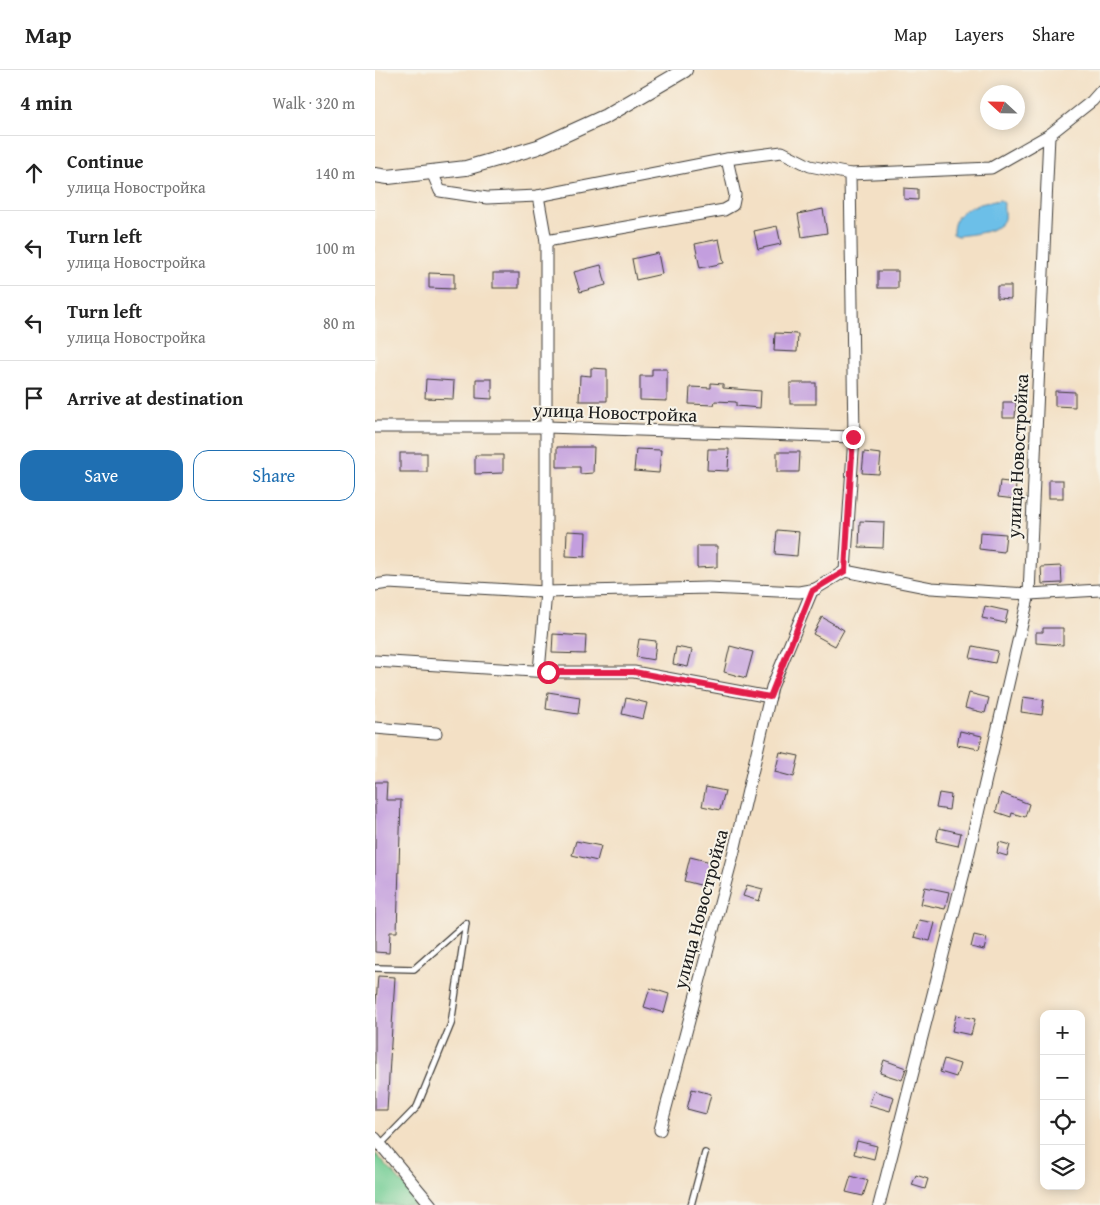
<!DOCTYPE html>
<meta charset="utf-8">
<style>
:root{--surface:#fff;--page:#f2f2f2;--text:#222;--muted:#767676;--line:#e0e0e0;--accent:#1f6fb2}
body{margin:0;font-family:"Gentium Book Plus",serif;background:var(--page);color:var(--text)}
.controls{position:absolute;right:15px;bottom:15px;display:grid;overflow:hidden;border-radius:10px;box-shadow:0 2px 12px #0003}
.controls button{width:45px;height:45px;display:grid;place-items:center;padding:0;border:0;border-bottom:1px solid var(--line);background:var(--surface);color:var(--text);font:25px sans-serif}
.compass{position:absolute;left:605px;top:15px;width:45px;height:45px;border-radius:50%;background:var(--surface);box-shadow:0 2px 12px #0003;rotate:292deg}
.stop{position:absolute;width:15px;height:15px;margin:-11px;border:4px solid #e11d48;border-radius:50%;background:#fff}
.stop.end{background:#e11d48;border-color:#fff;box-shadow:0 1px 5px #0008}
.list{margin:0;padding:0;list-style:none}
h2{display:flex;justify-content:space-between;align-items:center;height:65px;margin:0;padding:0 20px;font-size:21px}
h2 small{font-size:16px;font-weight:400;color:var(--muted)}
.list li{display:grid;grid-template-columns:32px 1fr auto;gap:15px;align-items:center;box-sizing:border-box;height:75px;padding:0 20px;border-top:1px solid var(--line)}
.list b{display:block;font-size:19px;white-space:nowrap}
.list p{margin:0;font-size:16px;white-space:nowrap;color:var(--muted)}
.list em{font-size:16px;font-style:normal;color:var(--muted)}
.actions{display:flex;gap:10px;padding:15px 20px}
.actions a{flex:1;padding:11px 0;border:1px solid var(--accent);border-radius:15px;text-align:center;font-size:18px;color:var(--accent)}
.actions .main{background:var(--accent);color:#fff}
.icon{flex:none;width:28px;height:28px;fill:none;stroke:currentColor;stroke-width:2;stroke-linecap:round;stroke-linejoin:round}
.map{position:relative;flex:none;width:725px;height:1135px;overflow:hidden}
header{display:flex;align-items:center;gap:30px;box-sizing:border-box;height:70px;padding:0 25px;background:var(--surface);border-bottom:1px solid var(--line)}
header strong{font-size:24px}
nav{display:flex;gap:28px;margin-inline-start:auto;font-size:18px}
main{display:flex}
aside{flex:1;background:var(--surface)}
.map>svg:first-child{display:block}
.green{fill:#72cd94;stroke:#477458}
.water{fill:#6cbfe8;stroke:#446e82}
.building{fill:#c39ede}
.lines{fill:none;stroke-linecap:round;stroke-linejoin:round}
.service-casing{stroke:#3c3935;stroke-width:8}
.minor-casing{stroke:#3c3935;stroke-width:13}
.tertiary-casing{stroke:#3c3935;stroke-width:16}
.service{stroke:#fff;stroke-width:5.5}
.minor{stroke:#fff;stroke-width:11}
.tertiary{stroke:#fff;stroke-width:14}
.route{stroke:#e11d48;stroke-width:6}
.labels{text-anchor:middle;stroke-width:4;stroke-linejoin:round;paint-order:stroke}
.street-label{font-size:19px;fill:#1c1c1c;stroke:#f7f3e8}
</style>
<header>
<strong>Map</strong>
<nav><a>Map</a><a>Layers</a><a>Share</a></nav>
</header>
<main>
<aside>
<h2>4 min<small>Walk · 320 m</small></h2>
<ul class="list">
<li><svg class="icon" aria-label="ahead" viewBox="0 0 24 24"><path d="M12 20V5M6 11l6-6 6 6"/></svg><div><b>Continue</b><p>улица Новостройка</p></div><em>140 m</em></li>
<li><svg class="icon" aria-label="left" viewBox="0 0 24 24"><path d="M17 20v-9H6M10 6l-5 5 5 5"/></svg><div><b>Turn left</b><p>улица Новостройка</p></div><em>100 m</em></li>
<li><svg class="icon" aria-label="left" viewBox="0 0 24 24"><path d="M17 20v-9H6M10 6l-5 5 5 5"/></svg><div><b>Turn left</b><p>улица Новостройка</p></div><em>80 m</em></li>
<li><svg class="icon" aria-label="arrive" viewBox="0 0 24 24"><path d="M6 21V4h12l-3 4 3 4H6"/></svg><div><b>Arrive at destination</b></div></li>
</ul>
<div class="actions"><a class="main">Save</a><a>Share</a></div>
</aside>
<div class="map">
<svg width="725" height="1135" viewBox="0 0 725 1135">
<rect width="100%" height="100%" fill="#f7f3e8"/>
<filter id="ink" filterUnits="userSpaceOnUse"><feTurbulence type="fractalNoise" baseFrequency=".02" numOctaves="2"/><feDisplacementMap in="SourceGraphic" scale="10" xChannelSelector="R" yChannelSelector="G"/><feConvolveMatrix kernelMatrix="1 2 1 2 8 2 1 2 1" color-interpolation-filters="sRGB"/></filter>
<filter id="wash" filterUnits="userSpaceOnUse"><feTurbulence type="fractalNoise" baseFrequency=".0096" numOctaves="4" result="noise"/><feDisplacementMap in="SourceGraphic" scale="20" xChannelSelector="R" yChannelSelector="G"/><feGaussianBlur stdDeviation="1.12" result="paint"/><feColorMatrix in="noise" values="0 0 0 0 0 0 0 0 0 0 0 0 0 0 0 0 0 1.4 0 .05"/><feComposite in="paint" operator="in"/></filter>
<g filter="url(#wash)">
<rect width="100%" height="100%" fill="#f3e0c5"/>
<!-- green -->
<polygon class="green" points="0,1083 47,1135 0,1135"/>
<!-- water -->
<path class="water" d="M625,130l4,3c-1,5 1,11 0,16 -5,14 -33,15 -46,17l-5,-2c-1,-27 26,-30 47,-34z"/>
<g id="blocks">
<!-- building -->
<g class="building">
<polygon points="529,118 543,119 543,130 529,129"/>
<polygon points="448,139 452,163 427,167 423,144"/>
<polygon points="402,156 406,174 383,179 379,161"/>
<polygon points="344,169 349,193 325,198 320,174"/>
<polygon points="283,183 287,204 261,210 257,189"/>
<polygon points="226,195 231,215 205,222 199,202"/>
<rect x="503" y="201" width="20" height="17"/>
<polygon points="54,203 79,204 79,219 54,218"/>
<rect x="118" y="203" width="26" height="15"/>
<polygon points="622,216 636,216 636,229 622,228"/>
<polygon points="400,263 423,264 422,282 399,281"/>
<polygon points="216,298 232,299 232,331 204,331 205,305 216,306"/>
<polygon points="277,299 292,299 292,331 265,330 265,306 277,306"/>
<polygon points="51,309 79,311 78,329 50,328"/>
<polygon points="101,309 117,309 117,329 101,328"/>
<polygon points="336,313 348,314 348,318 386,321 385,338 361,336 361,332 340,331 339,335 314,334 315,317 336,318"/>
<rect x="415" y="313" width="26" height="21"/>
<polygon points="680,321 700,322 700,337 680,336"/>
<polygon points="628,332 641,332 640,348 628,348"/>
<polygon points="182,377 219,377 218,403 205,404 205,397 182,397"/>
<polygon points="261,379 286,380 284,403 259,401"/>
<polygon points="333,379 354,379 353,401 332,400"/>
<polygon points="402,382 425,382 424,402 402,402"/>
<polygon points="489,382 506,384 504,404 487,403"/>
<rect x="25" y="383" width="27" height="19"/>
<polygon points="100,385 128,385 128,403 100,404"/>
<rect x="674" y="410" width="14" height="18"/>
<polygon points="625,411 641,413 640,429 623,427"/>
<polygon points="485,451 509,452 508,478 484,477"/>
<polygon points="402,460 424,462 422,486 400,484"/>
<polygon points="192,461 211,462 210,487 191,486"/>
<polygon points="605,462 631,464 629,482 604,479"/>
<polygon points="322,476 342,476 342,497 322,498"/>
<polygon points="686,496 687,513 667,514 666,497"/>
<polygon points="610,536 633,541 630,553 607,548"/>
<polygon points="447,547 469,560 460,576 438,564"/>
<polygon points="668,558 688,558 688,575 661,573 661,562 668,562"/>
<polygon points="178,564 211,566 210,584 177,583"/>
<polygon points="264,569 281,571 279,590 261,587"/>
<polygon points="355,576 378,582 371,608 349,602"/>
<polygon points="598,576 623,581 620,593 595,588"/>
<polygon points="301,577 317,580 313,597 298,594"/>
<polygon points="173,622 205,627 203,644 171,639"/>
<polygon points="594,623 614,628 610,643 590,638"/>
<polygon points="648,627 669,630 667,645 646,642"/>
<polygon points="251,628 272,633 268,649 247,644"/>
<polygon points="585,661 607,666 604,679 582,675"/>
<polygon points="405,682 424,686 419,707 400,702"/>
<polygon points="0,712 12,712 11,730 26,730 22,862 15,862 14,883 0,882"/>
<polygon points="331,717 350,721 345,740 327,736"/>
<polygon points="564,723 576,725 574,740 561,738"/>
<polygon points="626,723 654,734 650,747 637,743 636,747 621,742"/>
<polygon points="564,758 586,763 583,776 561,771"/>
<polygon points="201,771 226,776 222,791 197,785"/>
<polygon points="624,772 635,775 632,786 622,783"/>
<polygon points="315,787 336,792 329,816 309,811"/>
<polygon points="372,815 388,819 384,831 368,826"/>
<polygon points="550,817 574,822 570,839 546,834"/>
<polygon points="544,850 560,853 555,871 539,867"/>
<polygon points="599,865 612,868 609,880 596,877"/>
<polygon points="3,906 20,907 12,1040 0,1040 0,946"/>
<polygon points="275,918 294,924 289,943 269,937"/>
<polygon points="581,945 600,949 596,965 577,961"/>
<polygon points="569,989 585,994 581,1007 565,1002"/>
<polygon points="509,990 531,998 527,1010 505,1003"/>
<polygon points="317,1019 336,1024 331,1044 312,1039"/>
<polygon points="499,1021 519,1027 515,1041 494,1035"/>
<polygon points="482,1071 502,1076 499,1089 479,1084"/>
<polygon points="541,1105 553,1109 550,1119 537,1115"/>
<polygon points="476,1106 493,1111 488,1126 471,1122"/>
</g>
</g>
</g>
<g filter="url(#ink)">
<use href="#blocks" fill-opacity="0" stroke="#3c3935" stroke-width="1"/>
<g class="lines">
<defs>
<g id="service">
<polyline points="0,898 39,899 91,853 76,954 42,1037 5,1075"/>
<polyline points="316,1135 330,1083"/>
</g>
<g id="minor">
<polyline points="57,102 65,121 112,128 163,126 352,89 407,82 435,96 475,104 616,98 674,65 717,31 725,22"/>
<polyline points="163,126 171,171 171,522 164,601"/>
<polyline points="171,171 349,140 358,135 360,125 352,89"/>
<polyline points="0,357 171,357 479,367"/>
<polyline points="470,501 479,367 475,104"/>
<polyline points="0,515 13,513 171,522 333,518 424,522 441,519"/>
<polyline points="0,591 173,602 259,602 395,627"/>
<polyline points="0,658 61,663"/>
<polyline points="285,1060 359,781 397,617 437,521 470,501 556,518 654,524 674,65"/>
<polyline points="0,1068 56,1135"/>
<polyline points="504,1135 591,795 654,524 725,520"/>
</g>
<polyline id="tertiary" points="0,105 13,107 91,98 163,77 231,46 310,0"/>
</defs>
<!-- service casing -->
<use href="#service" class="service-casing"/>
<!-- minor casing -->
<use href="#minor" class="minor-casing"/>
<!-- tertiary casing -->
<use href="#tertiary" class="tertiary-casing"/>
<!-- service -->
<use href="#service" class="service"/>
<!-- minor -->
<use href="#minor" class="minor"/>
<!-- tertiary -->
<use href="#tertiary" class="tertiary"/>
</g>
</g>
<g class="lines" filter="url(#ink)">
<!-- route -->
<polyline class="route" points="173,602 259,602 395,627 437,521 470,501 478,367"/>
</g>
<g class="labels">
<!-- street labels -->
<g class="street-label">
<text transform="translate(240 342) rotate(2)" y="7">улица Новостройка</text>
<text transform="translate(642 386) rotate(-87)" y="7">улица Новостройка</text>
<text transform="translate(325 839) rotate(-75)" y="7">улица Новостройка</text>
</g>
</g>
</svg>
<div class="controls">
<button>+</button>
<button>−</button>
<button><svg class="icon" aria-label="locate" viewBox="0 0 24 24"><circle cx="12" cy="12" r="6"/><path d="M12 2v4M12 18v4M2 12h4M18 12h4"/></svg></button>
<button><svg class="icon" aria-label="layers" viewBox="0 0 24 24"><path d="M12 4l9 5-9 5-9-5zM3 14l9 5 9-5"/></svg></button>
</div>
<svg class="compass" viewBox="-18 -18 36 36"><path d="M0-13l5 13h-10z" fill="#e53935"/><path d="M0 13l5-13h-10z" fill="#767676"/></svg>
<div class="stop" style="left:173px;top:602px"></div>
<div class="stop end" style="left:478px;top:367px"></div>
</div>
</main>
